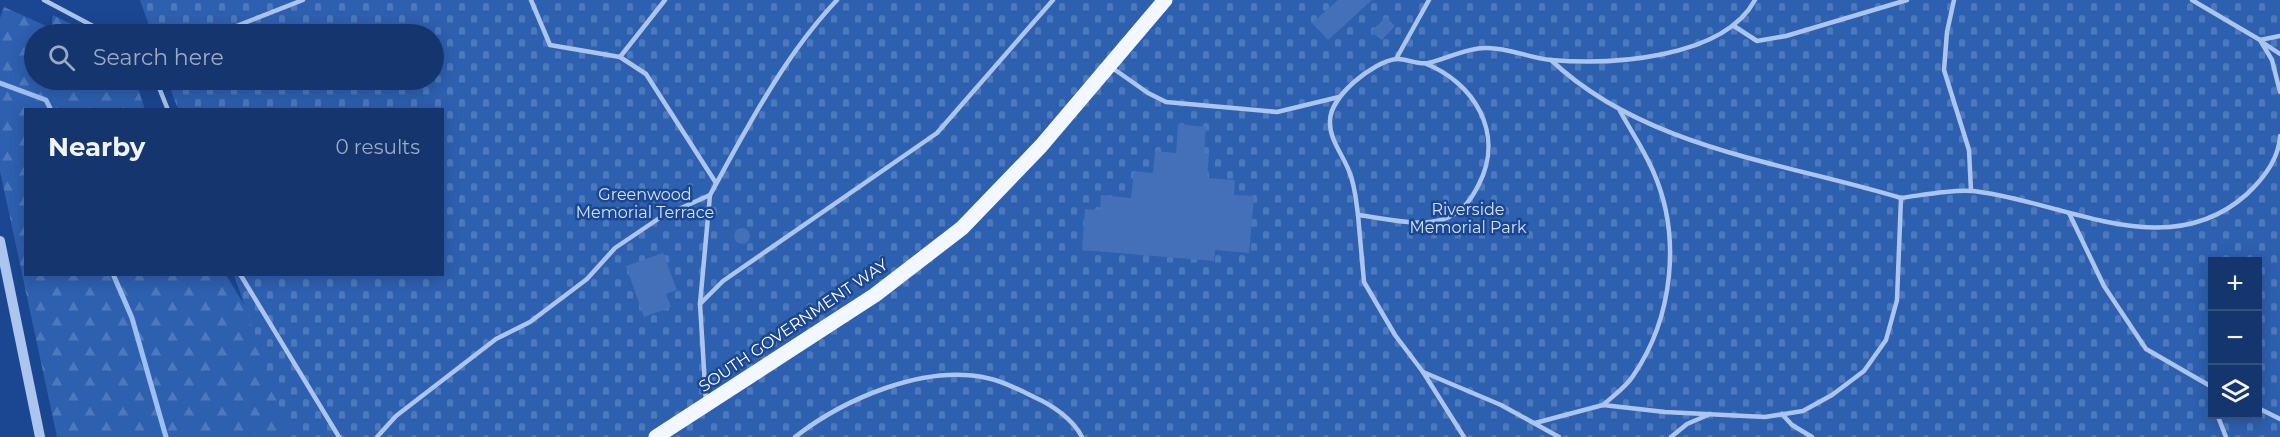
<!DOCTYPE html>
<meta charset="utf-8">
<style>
:root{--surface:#14356e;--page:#1d3d73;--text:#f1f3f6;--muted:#9dabc2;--line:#335081}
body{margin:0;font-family:Montserrat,sans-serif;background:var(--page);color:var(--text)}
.controls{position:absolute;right:18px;bottom:18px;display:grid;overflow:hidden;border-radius:0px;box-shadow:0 3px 15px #0003}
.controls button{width:54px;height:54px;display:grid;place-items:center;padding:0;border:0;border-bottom:2px solid var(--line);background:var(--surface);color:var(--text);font:30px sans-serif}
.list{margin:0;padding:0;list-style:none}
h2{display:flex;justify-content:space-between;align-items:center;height:78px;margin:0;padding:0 24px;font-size:26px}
h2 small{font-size:20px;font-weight:400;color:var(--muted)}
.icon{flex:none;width:33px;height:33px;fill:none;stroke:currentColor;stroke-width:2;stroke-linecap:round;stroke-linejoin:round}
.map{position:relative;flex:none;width:2280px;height:437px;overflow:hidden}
.search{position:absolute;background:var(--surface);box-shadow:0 3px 15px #0003;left:24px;top:24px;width:420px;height:66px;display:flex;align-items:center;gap:15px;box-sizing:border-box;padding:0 21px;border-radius:33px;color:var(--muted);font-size:22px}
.panel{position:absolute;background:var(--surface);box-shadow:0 3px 15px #0003;left:24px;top:108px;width:420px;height:168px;border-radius:0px}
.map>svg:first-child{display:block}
.forest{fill:url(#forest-firs)}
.cemetery{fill:url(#cemetery-stones);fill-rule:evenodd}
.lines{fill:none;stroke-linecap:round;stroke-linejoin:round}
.stream{stroke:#9ebff1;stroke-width:5}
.building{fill:#4470b9}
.service{stroke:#abc5ef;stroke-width:4.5}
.tertiary{stroke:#abc5ef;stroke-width:10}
.primary{stroke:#f3f7ff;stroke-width:15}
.labels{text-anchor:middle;stroke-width:5;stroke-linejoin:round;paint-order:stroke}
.park-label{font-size:16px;fill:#d1e1fb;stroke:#1b4792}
.street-label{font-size:16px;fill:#fff;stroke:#1b4792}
</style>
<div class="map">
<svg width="2280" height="437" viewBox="0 0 2280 437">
<defs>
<pattern id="forest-firs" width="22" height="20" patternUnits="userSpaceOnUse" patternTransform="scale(1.5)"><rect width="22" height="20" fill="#2e60b0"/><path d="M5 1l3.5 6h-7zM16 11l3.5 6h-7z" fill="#4d78bc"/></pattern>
<pattern id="cemetery-stones" width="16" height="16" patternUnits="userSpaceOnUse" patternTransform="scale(1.5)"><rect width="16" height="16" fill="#2e60b0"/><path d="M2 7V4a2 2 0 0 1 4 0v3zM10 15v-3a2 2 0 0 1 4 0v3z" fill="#4d78bc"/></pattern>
</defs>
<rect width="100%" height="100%" fill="#1b4792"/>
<!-- forest -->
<polygon class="forest" points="4,7 51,28 53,15 91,34 34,34 34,80 135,80 145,109 26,110 26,274 226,275 325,437 57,437 0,171 0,18"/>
<!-- cemetery -->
<path class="cemetery" d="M140,0h2140v437h-1990l-56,-162 208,-1v-164l-264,-1 -11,-29h267v-46h-282zM2212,262h46v152h-46z"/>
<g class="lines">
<!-- stream -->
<g class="stream">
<polyline points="0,83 46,100 51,110"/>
<polyline points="113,274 132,318 166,437"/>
</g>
</g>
<!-- building -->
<g class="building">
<polygon points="1338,0 1372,0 1328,40 1312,23"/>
<polygon points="1386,17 1395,26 1382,40 1371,32"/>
<polygon points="1178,124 1206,127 1204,155 1209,155 1207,178 1235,180 1234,195 1254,196 1249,253 1215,250 1214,261 1082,250 1085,209 1100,210 1101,195 1131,198 1134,171 1153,173 1155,151 1176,153"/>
<circle cx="742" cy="236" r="8"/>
<polygon points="663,253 677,290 666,294 671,307 644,317 626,266"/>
</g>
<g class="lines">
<!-- service -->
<g class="service">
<polyline points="44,0 108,34"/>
<polyline points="531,0 550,45 620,57 646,74 716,183"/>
<polyline points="1954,0 1947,32 1944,70 1969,150 1971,191"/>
<polyline points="2192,0 2260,40 2272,60 2280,92"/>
<polyline points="1734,26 1757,41 1786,36 1907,0"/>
<polyline points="216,34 303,0"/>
<polyline points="2260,40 2280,36"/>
<polyline points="2262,42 2280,54"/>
<polyline points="620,57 665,0"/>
<polyline points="1396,59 1429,0"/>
<path d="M1551,60c93,88 231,102 350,138"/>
<path d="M1424,63c50,19 81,70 55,121 -7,14 -15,26 -30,33 -26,12 -64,1 -91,-2 -2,-15 -3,-30 -9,-44 -6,-16 -20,-32 -19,-50 0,-25 43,-59 66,-62 10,-1 21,6 32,4 18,-4 38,-15 57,-15 22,-1 44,10 66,12 60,5 172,-1 204,-60"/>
<polyline points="1111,67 1148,93 1166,102 1277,112 1339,97"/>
<polyline points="156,80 168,110"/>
<path d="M710,195c37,-67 74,-139 127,-195"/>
<polyline points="2069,213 2104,286 2146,349 2212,387"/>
<polyline points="1358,215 1364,282 1395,335 1423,372"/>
<polyline points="240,274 339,437"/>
<polyline points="700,304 723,281 937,133 1053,0"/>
<path d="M1603,405c10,-9 23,-18 30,-29 40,-58 49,-140 20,-205 -9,-21 -22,-40 -33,-60"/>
<polyline points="2258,408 2280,419"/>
<polyline points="1782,414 1792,425 1812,437"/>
<polyline points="2217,414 2226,437"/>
<path d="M1535,423l68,-18 62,7 100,5 38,-6 29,-16 32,-24 22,-31 11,-40 4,-102c23,-3 50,-9 72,-7 91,10 194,75 274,3 16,-15 32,-36 33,-58"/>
<polyline points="377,437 396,416 496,339 530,322 587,279 615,248 661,217 710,195 700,304 706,402"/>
<path d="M795,437c49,-38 129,-73 192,-59 16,3 33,12 47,19 18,8 39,22 48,40"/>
<polyline points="1464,437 1423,372 1501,405 1559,437"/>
<polyline points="1671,437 1687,424 1708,415"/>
</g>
<!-- tertiary -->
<polyline class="tertiary" points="0,241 40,437"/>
<!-- primary -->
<polyline class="primary" points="656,437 875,295 962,228 1041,146 1165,0"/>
</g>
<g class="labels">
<!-- park labels -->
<g class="park-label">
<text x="645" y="200">Greenwood<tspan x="645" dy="18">Memorial Terrace</tspan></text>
<text x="1468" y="215">Riverside<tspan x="1468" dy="18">Memorial Park</tspan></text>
</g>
<!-- street labels -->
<g class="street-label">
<text transform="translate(793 325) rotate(-34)" y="6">SOUTH GOVERNMENT WAY</text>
</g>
</g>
</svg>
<div class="controls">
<button>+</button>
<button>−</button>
<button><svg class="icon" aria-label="layers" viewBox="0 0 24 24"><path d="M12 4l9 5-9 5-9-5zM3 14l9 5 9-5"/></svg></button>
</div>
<div class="search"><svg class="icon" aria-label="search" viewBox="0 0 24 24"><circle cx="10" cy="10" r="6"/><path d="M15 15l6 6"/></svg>Search here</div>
<section class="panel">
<h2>Nearby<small>0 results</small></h2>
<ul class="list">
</ul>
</section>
</div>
